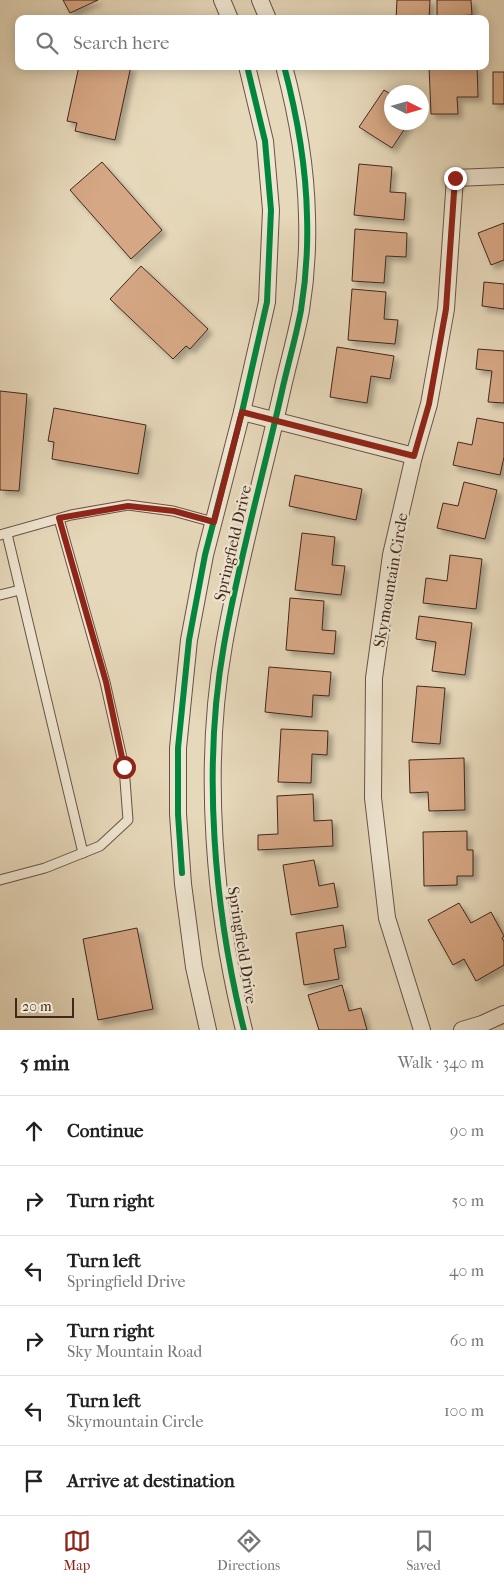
<!DOCTYPE html>
<meta charset="utf-8">
<style>
:root{--surface:#fff;--page:#f6f6f6;--text:#222;--muted:#767676;--line:#e0e0e0;--accent:#8f2418}
body{margin:0;font-family:"IM FELL French Canon",serif;background:var(--page);color:var(--text)}
.compass{position:absolute;left:384px;top:85px;width:45px;height:45px;border-radius:50%;background:var(--surface);box-shadow:0 2px 12px #0003;rotate:95deg}
.scale{position:absolute;left:15px;bottom:12px;width:59px;box-sizing:border-box;padding-left:5px;border:2px solid #40271d;border-top:0;font-size:14px;line-height:18px;white-space:nowrap;color:#40271d;-webkit-text-stroke:4px #efe6d2;paint-order:stroke}
.stop{position:absolute;width:15px;height:15px;margin:-11px;border:4px solid #8f2418;border-radius:50%;background:#fff}
.stop.end{background:#8f2418;border-color:#fff;box-shadow:0 1px 5px #0008}
.list{margin:0;padding:0;list-style:none}
h2{display:flex;justify-content:space-between;align-items:center;height:65px;margin:0;padding:0 20px;font-size:21px}
h2 small{font-size:16px;font-weight:400;color:var(--muted)}
.list li{display:grid;grid-template-columns:32px 1fr auto;gap:15px;align-items:center;box-sizing:border-box;height:70px;padding:0 20px;border-top:1px solid var(--line)}
.list b{display:block;font-size:19px;white-space:nowrap}
.list p{margin:0;font-size:16px;white-space:nowrap;color:var(--muted)}
.list em{font-size:16px;font-style:normal;color:var(--muted)}
.icon{flex:none;width:28px;height:28px;fill:none;stroke:currentColor;stroke-width:2;stroke-linecap:round;stroke-linejoin:round}
.map{position:relative;flex:none;width:504px;height:1030px;overflow:hidden}
.search{position:absolute;background:var(--surface);box-shadow:0 2px 12px #0003;left:15px;right:15px;top:15px;height:55px;display:flex;align-items:center;gap:12px;box-sizing:border-box;padding:0 18px;border-radius:10px;color:var(--muted);font-size:19px}
.sheet{height:485px;background:var(--surface)}
nav{display:flex;justify-content:space-around;align-items:center;box-sizing:border-box;height:70px;border-top:1px solid var(--line);background:var(--surface);font-size:14px;color:var(--muted)}
nav a{display:grid;justify-items:center;gap:2px}
nav .on{color:var(--accent)}
.map>svg:first-child{display:block}
.building{fill:#d6a784;stroke:#40271d;filter:url(#shadow)}
.lines{fill:none;stroke-linecap:round;stroke-linejoin:round}
.service-casing{stroke:#6a5344;stroke-width:11}
.minor-casing{stroke:#6a5344;stroke-width:18}
.service{stroke:#efe6d2;stroke-width:9}
.minor{stroke:#efe6d2;stroke-width:16}
.cycleway-casing{stroke:#efe6d2;stroke-width:9}
.cycleway{stroke:#00873e;stroke-width:6}
.route{stroke:#8f2418;stroke-width:6}
.labels{text-anchor:middle;stroke-width:4.5;stroke-linejoin:round;paint-order:stroke}
.street-label{font-size:16px;fill:#40271d;stroke:#efe6d2}
</style>
<div class="map">
<svg width="504" height="1030" viewBox="0 0 504 1030">
<defs>
<filter id="shadow"><feDropShadow dx="4.5" dy="4.5" stdDeviation="2.5" flood-color="#0004"/></filter>
</defs>
<rect width="100%" height="100%" fill="#e6d8ba"/>
<filter id="stains"><feTurbulence type="fractalNoise" baseFrequency=".004" numOctaves="4"/><feColorMatrix values="0 0 0 0 .2 0 0 0 0 .09 0 0 0 0 .02 0 0 0 .5 -.17"/></filter>
<radialGradient id="worn" r=".72"><stop offset=".6" stop-color="#630" stop-opacity="0"/><stop offset="1" stop-color="#630" stop-opacity=".3"/></radialGradient>
<!-- building -->
<g class="building">
<polygon points="63,0 98,0 70,13"/>
<polygon points="397,0 430,0 429,19 396,19"/>
<polygon points="437,0 471,0 472,15 437,17"/>
<polygon points="79,66 131,66 115,140 75,131 77,123 67,121"/>
<polygon points="429,66 477,66 478,97 457,97 458,114 431,114"/>
<rect x="493" y="72" width="11" height="32"/>
<polygon points="384,90 392,95 392,122 409,122 392,148 359,127"/>
<polygon points="102,162 162,230 131,259 70,190"/>
<polygon points="359,164 392,167 390,192 406,193 404,220 354,215"/>
<polygon points="504,223 504,260 491,265 478,233"/>
<polygon points="355,229 407,233 406,257 386,256 384,283 352,281"/>
<polygon points="141,266 208,329 190,349 186,346 173,359 110,299"/>
<polygon points="484,282 504,284 504,309 482,306"/>
<polygon points="352,289 386,292 384,319 398,320 395,344 348,340"/>
<polygon points="337,347 394,356 390,379 371,376 367,403 330,397"/>
<polygon points="478,349 504,351 504,403 488,402 492,371 476,369"/>
<polygon points="0,391 27,394 19,491 0,490"/>
<polygon points="54,408 146,425 138,474 52,459 54,442 48,441"/>
<polygon points="477,418 504,423 504,457 500,475 453,465 458,442 472,445"/>
<polygon points="295,475 362,489 356,520 289,506"/>
<polygon points="464,482 497,490 485,539 437,528 443,503 458,506"/>
<polygon points="302,533 335,537 332,565 345,566 341,595 295,590"/>
<polygon points="450,555 482,559 476,609 423,603 426,578 447,581"/>
<polygon points="290,598 324,601 322,630 336,631 334,654 286,650"/>
<polygon points="419,616 472,623 465,675 432,671 436,642 416,639"/>
<polygon points="269,667 331,672 329,696 313,695 312,717 265,712"/>
<polygon points="417,686 445,688 440,744 412,742"/>
<polygon points="281,729 328,731 327,755 312,754 311,783 278,782"/>
<polygon points="464,758 465,810 429,811 428,792 410,793 409,760"/>
<polygon points="313,794 314,821 332,820 333,846 258,850 258,835 278,834 277,796"/>
<polygon points="467,831 467,850 473,850 473,876 457,876 457,885 424,886 423,832"/>
<polygon points="314,860 319,886 334,883 338,907 291,915 283,865"/>
<polygon points="459,903 471,923 491,912 504,936 502,938 504,942 504,965 476,981 464,959 453,965 428,920"/>
<polygon points="343,925 346,947 334,949 339,979 304,985 296,933"/>
<polygon points="137,928 153,1009 98,1020 83,939"/>
<polygon points="342,985 349,1011 361,1008 367,1030 319,1030 308,995"/>
</g>
<g class="lines">
<defs>
<g id="service">
<polyline points="7,534 83,853"/>
<polyline points="0,535 71,515 128,505 173,511 213,522"/>
<polyline points="0,595 20,590"/>
<polyline points="0,880 45,868 100,846 128,820 124,767 105,682 59,519"/>
</g>
<g id="minor">
<polyline points="222,0 230,19"/>
<polyline points="260,0 268,19"/>
<polyline points="242,412 414,456"/>
<polyline points="208,1030 194,967 183,884 178,814 178,748 189,640 205,555 242,412 267,302 271,210 265,141 247,66"/>
<path d="M244,1030c-30,-120 -42,-262 -20,-385 15,-86 39,-169 58,-254 6,-27 14,-54 19,-81 5,-31 7,-63 6,-94 -1,-51 -10,-101 -23,-150"/>
<polyline points="422,1030 387,918 373,798 374,678 391,555 414,456 429,404 446,309 455,178 504,176"/>
<polyline points="462,1030 482,1024 504,1014"/>
</g>
</defs>
<!-- service casing -->
<use href="#service" class="service-casing"/>
<!-- minor casing -->
<use href="#minor" class="minor-casing"/>
<!-- service -->
<use href="#service" class="service"/>
<!-- minor -->
<use href="#minor" class="minor"/>
<defs>
<g id="cycleway">
<polyline points="182,873 178,814 178,748 189,640 205,555 242,412 267,302 271,210 265,141 247,66"/>
<path d="M244,1030c-30,-120 -42,-262 -20,-385 15,-86 39,-169 58,-254 6,-27 14,-54 19,-81 5,-31 7,-63 6,-94 -1,-51 -10,-101 -23,-150"/>
</g>
</defs>
<!-- cycleway casing -->
<use href="#cycleway" class="cycleway-casing"/>
<!-- cycleway -->
<use href="#cycleway" class="cycleway"/>
</g>
<g class="lines">
<!-- route -->
<polyline class="route" points="124,767 106,682 59,518 128,506 174,511 214,522 242,412 414,456 429,404 446,309 455,178"/>
</g>
<g class="labels">
<!-- street labels -->
<g class="street-label">
<text transform="translate(232 543) rotate(-77)" y="6">Springfield Drive</text>
<text transform="translate(390 580) rotate(-80)" y="6">Skymountain Circle</text>
<text transform="translate(243 945) rotate(81)" y="6">Springfield Drive</text>
</g>
</g>
<rect width="100%" height="100%" filter="url(#stains)"/>
<rect width="100%" height="100%" fill="url(#worn)"/>
</svg>
<svg class="compass" viewBox="-18 -18 36 36"><path d="M0-13l5 13h-10z" fill="#e53935"/><path d="M0 13l5-13h-10z" fill="#767676"/></svg>
<div class="scale">20 m</div>
<div class="stop" style="left:124px;top:767px"></div>
<div class="stop end" style="left:455px;top:178px"></div>
<div class="search"><svg class="icon" aria-label="search" viewBox="0 0 24 24"><circle cx="10" cy="10" r="6"/><path d="M15 15l6 6"/></svg>Search here</div>
</div>
<section class="sheet">
<h2>5 min<small>Walk · 340 m</small></h2>
<ul class="list">
<li><svg class="icon" aria-label="ahead" viewBox="0 0 24 24"><path d="M12 20V5M6 11l6-6 6 6"/></svg><div><b>Continue</b></div><em>90 m</em></li>
<li><svg class="icon" aria-label="right" viewBox="0 0 24 24"><path d="M7 20v-9h11M14 6l5 5-5 5"/></svg><div><b>Turn right</b></div><em>50 m</em></li>
<li><svg class="icon" aria-label="left" viewBox="0 0 24 24"><path d="M17 20v-9H6M10 6l-5 5 5 5"/></svg><div><b>Turn left</b><p>Springfield Drive</p></div><em>40 m</em></li>
<li><svg class="icon" aria-label="right" viewBox="0 0 24 24"><path d="M7 20v-9h11M14 6l5 5-5 5"/></svg><div><b>Turn right</b><p>Sky Mountain Road</p></div><em>60 m</em></li>
<li><svg class="icon" aria-label="left" viewBox="0 0 24 24"><path d="M17 20v-9H6M10 6l-5 5 5 5"/></svg><div><b>Turn left</b><p>Skymountain Circle</p></div><em>100 m</em></li>
<li><svg class="icon" aria-label="arrive" viewBox="0 0 24 24"><path d="M6 21V4h12l-3 4 3 4H6"/></svg><div><b>Arrive at destination</b></div></li>
</ul>
</section>
<nav>
<a class="on"><svg class="icon" aria-label="map" viewBox="0 0 24 24"><path d="M3 6l6-2 6 2 6-2v14l-6 2-6-2-6 2zM9 4v14M15 6v14"/></svg>Map</a>
<a><svg class="icon" aria-label="directions" viewBox="0 0 24 24"><path d="M12 3l9 9-9 9-9-9zM9 14v-3h6M13 9l2 2-2 2"/></svg>Directions</a>
<a><svg class="icon" aria-label="saved" viewBox="0 0 24 24"><path d="M7 4h10v16l-5-4-5 4z"/></svg>Saved</a>
</nav>
